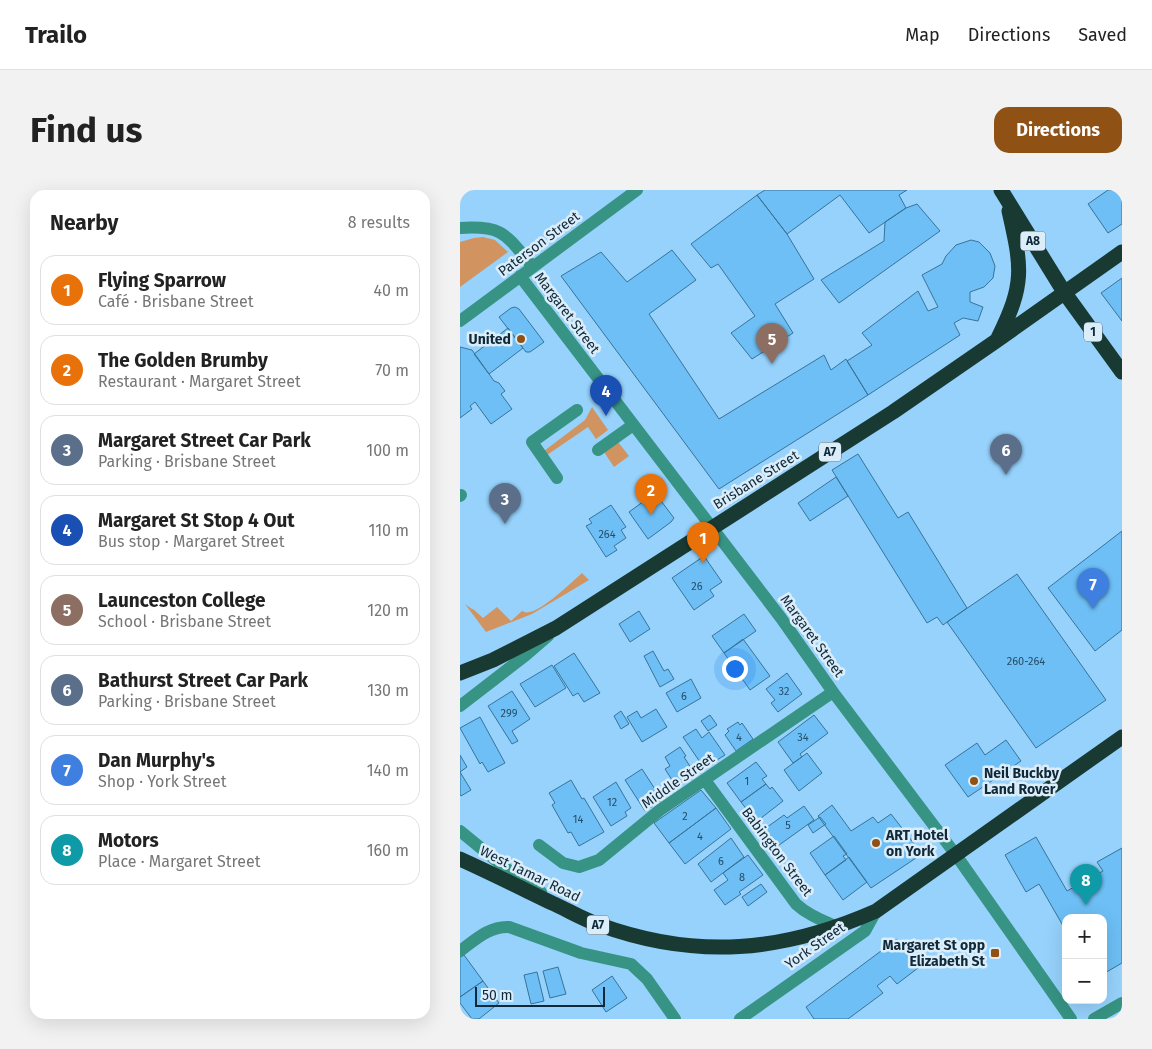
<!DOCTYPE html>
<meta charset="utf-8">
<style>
body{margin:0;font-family:"Fira Sans",sans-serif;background:#f2f2f2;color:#222}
.controls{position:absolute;right:15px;bottom:15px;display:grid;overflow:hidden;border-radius:10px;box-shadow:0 5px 20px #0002}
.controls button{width:45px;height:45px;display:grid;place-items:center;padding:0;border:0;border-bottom:1px solid #e0e0e0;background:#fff;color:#222;font:25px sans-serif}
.scale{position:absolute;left:15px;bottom:12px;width:130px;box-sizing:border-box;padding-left:5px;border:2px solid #102939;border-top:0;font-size:14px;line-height:18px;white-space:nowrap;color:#102939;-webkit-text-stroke:4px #dcedfa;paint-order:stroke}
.you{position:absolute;left:274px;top:478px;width:18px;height:18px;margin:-12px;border:4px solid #fff;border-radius:50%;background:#1a73e8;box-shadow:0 0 0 8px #1a73e833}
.badge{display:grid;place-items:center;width:32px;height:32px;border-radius:50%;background:#8f5214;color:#fff;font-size:16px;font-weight:700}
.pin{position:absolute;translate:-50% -41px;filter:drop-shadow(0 1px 2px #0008)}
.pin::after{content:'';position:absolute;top:26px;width:18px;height:15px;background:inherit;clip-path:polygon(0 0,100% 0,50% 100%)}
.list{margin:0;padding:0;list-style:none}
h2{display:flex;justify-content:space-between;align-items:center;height:65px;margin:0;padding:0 20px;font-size:21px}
h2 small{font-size:16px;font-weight:400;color:#767676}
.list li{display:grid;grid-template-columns:32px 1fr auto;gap:15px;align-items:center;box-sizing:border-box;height:70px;margin:0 10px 10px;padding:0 10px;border:1px solid #e0e0e0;border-radius:15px}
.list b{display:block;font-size:19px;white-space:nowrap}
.list p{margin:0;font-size:16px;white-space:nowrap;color:#767676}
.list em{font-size:16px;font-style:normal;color:#767676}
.map{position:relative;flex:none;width:662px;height:829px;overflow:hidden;border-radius:15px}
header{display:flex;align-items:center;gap:30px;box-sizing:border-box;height:70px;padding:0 25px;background:#fff;border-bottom:1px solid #e0e0e0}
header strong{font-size:24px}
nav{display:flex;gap:28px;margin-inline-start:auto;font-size:18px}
.intro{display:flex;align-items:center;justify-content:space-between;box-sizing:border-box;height:120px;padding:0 30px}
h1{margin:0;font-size:35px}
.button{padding:12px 22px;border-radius:15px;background:#8f5214;color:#fff;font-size:18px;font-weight:700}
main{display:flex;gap:30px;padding:0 30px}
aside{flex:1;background:#fff;border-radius:15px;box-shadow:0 5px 20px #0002}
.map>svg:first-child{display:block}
.green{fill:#d19360}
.building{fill:#6dbff5;stroke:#397399}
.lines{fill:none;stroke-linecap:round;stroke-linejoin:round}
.minor{stroke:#379383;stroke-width:12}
.highway{stroke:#193a33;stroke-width:15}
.poi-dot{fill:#8f5214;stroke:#dcedfa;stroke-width:2}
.labels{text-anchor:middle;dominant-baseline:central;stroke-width:5;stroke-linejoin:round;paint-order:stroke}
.number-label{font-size:11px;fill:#274e68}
.shield{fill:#dcedfa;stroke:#4d6473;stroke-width:1}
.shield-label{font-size:12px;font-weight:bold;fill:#102939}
.street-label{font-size:14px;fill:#102939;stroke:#dcedfa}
.poi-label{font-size:14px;font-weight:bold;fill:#102939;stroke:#dcedfa;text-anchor:end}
</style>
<header>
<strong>Trailo</strong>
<nav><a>Map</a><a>Directions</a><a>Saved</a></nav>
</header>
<div class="intro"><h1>Find us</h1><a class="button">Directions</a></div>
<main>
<aside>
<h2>Nearby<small>8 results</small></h2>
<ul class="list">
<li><span class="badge" style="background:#e8710a">1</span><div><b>Flying Sparrow</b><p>Café · Brisbane Street</p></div><em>40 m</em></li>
<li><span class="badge" style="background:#e8710a">2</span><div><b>The Golden Brumby</b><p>Restaurant · Margaret Street</p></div><em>70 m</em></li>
<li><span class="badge" style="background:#5c6f8a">3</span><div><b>Margaret Street Car Park</b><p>Parking · Brisbane Street</p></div><em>100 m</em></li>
<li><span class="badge" style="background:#1a4fb4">4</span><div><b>Margaret St Stop 4 Out</b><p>Bus stop · Margaret Street</p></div><em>110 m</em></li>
<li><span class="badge" style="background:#8d6e63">5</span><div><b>Launceston College</b><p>School · Brisbane Street</p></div><em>120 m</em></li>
<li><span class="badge" style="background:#5c6f8a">6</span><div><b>Bathurst Street Car Park</b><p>Parking · Brisbane Street</p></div><em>130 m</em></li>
<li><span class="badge" style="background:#3f7fe0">7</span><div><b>Dan Murphy's</b><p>Shop · York Street</p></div><em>140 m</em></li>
<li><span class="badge" style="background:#0f9aa8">8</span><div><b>Motors</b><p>Place · Margaret Street</p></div><em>160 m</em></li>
</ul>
</aside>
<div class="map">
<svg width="662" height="829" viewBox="0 0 662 829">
<rect width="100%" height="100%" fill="#96d2fc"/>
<path class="green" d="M23,47L35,50L48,62L0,97V52L14,48Z
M132,217L148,240L136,249L128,237L87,265L84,261L125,230Z
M158,252L169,266L154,277L144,262Z
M122,383L129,390L72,424L26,442L5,414L12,419H13L23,428L37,417L51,431L62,421C65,422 66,423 69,422C82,421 112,392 122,383Z"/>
<path class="building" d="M305,0H447L439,5L446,18L409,43L380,5L327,44L297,5Z
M648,0H661L662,2V34L648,43L628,14Z
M297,5L327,44L354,89L315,114L333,143L292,169L271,143L295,126L258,74L251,78L231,54Z
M457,14L480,41L379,113L361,90L424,51L425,32L446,18Z
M511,50L519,52L530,63L535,76L533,88L524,97L510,102V112L523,117L518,131L503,128L494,133L500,145L408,205L387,171L412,155L402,143L458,101L468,121L478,117L462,85L482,74L486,66L496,55Z
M212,60L236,90L189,124L259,229L364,165L371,180L386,169L408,205L259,299L101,86L141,62L167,92Z
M662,88V131L641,103Z
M55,117L59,119L84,152L70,162H66L39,127L51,118Z
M48,138L63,158L29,184L14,164Z
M0,157L12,160L34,191L39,193L45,201L41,204L52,219L31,234L15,212L10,216L12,219L0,228Z
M398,264L438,328L448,322L507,418L483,435L477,427L467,433L372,280Z
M376,287L388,306L350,331L338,313Z
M195,303L214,328L211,332L188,349L169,322Z
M151,315L166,337L161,340L166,348L154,356L157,360L146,367L126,336L132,333L129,329Z
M662,341V440L635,461L588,398Z
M244,366L262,392L250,400L254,406L234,420L212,388Z
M557,384L646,510L576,558L487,432Z
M179,421L190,439L170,452L159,434Z
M284,424L296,441L264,463L252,446Z
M283,449L310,486L290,500L264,463Z
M193,461L204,481L208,479L214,489L200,497L184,466Z
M114,463L140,503L124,512L118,503L113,506L94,476Z
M92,475L106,498L75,517L60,494Z
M327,483L342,504L318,522L311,513L315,510L306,499Z
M231,489L241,508L217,522L206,503Z
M52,501L70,529L52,541L58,551L52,554L28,516Z
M196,519L207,537L182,552L167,527L177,521L181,528Z
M161,521L169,534L161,539L154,526Z
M250,525L257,535L248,541L241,531Z
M354,525L368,543L340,564L342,567L333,573L318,552Z
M20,527L45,573L28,582L22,572L20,574L0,538Z
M278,532L280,535L282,533L293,549L276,561L265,545L269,541L267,539Z
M236,539L242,548L249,542L265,565L244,578L223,547Z
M546,550L561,571L508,607L485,575L517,553L525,565Z
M220,557L226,566L224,567L235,584L216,596L205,579L210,576L205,567Z
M347,563L362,583L339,601L324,580Z
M0,565L7,577L0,582L11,600L1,606L0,604Z
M296,572L307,586L302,589L306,594L281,612L267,593Z
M182,579L202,610L185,621L165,590Z
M111,590L122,609L124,608L144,642L119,656L111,642L108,643L92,615L95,613L89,603Z
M156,592L171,618L165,622L167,626L151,636L133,607Z
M306,594L310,599L312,597L323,611L296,632L281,612Z
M241,600L256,618L209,653L194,633Z
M372,615L391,641L413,627L418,633L431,624L459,660V666L411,698L358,626Z
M344,616L354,630L315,658L303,640L324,625L327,628Z
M256,618L271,639L225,674L209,653Z
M360,627L366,634L353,643L348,635Z
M374,646L387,664L383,666L386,670L365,685L350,663Z
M576,647L607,701L643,681L637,672L662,658V773L643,784V728H606V741L579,694L566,702L545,665Z
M271,648L284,667L251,692L238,674Z
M288,665L303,685L279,702L281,704L265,715L254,700L268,690L263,683Z
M389,667L407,692L383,710L365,685Z
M301,694L307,702L288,716L282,707Z
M437,749L458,778L437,794L430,786L417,796L423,803L388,829H354L346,817Z
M4,765L23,791L0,807V767Z
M98,777L106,804L90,808L83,781Z
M77,782L84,811L71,814L64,785Z
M152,786L167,808L146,822L132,800Z
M23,791L39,813L19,829H12L0,813V807Z"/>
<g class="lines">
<path class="minor" d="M0,38C44,35 46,45 73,77
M60,86L321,428L373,502L496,665L611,829
M0,131L177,0
M138,260L173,235
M97,288L72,252L117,220
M0,306L1,305
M0,516L66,465L88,446
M245,590L336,714C348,725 362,730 377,737
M0,641L44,677L81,702
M79,655L103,673L119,677L139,670L200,620L373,502
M0,761C15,750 29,736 49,737L121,763L171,774L187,789L215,829
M280,829L405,741L416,721
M634,829L662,813"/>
<path class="highway" d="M541,0L604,102L662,182
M538,148C565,94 562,78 549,21
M0,483L33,470L96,438L433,222L536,151L662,62
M0,669C31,683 61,698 92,713C108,720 124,730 140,735C237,770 323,762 416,721L662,547"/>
</g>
<g class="poi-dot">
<circle cx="61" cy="149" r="5"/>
<circle cx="514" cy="591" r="5"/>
<circle cx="416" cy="653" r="5"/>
<rect x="530" y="758" width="10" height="10" rx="2.5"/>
</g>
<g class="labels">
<g class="number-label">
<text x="147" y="344">264</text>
<text x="237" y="396">26</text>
<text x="566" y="471">260-264</text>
<text x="324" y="501">32</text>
<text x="224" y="506">6</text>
<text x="49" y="523">299</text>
<text x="279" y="547">4</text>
<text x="343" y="547">34</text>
<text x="287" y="591">1</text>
<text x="152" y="612">12</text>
<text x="225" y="626">2</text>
<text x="118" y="629">14</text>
<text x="328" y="635">5</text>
<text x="240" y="646">4</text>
<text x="261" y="671">6</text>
<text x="282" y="687">8</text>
</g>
<g class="shield">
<rect x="560.5" y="41.5" width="25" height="19" rx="4"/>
<rect x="624" y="132.5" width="18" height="19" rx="4"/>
<rect x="359" y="252.5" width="22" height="19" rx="4"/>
<rect x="127" y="725.5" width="22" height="19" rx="4"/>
</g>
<g class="shield-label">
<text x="573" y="51">A8</text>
<text x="633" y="142">1</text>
<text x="370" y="262">A7</text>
<text x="138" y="735">A7</text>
</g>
<g class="street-label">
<text transform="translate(79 54) rotate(-37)">Paterson Street</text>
<text transform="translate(107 123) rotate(53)">Margaret Street</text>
<text transform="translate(296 290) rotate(-32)">Brisbane Street</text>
<text transform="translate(352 446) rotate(54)">Margaret Street</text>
<text transform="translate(218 591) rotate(-35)">Middle Street</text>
<text transform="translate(317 662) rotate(53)">Babington Street</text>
<text transform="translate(70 684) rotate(26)">West Tamar Road</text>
<text transform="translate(355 756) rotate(-35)">York Street</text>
</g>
<g class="poi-label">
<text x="51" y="149">United</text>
<text x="524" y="583" text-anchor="start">Neil Buckby<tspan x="524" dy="16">Land Rover</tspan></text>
<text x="426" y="645" text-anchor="start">ART Hotel<tspan x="426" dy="16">on York</tspan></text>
<text x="525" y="755">Margaret St opp<tspan x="525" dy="16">Elizabeth St</tspan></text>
</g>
</g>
</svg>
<div class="controls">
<button>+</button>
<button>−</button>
</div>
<div class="scale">50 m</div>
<div class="you"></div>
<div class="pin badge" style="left:243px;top:373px;background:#e8710a">1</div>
<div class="pin badge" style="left:191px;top:325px;background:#e8710a">2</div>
<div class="pin badge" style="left:45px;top:334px;background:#5c6f8a">3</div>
<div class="pin badge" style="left:146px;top:226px;background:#1a4fb4">4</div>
<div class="pin badge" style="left:312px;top:174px;background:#8d6e63">5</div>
<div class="pin badge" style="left:546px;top:285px;background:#5c6f8a">6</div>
<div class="pin badge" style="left:633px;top:419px;background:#3f7fe0">7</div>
<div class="pin badge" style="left:626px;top:715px;background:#0f9aa8">8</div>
</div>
</main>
